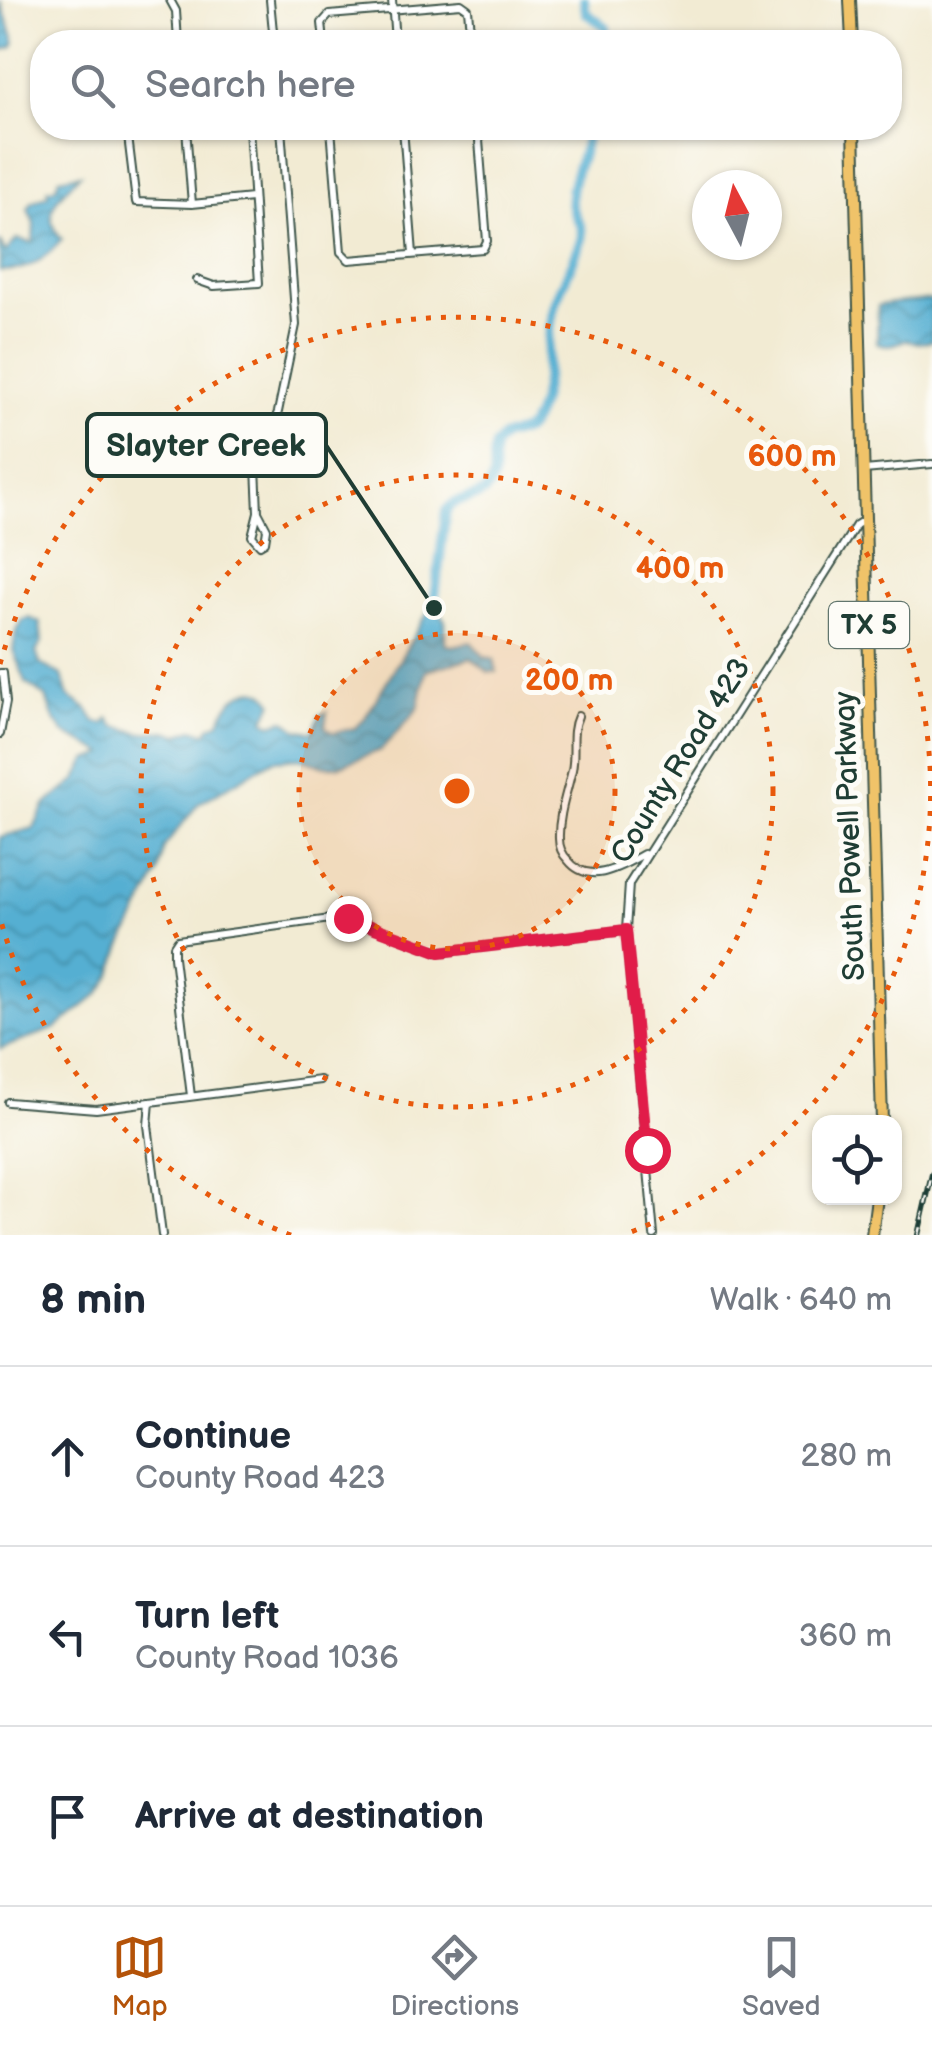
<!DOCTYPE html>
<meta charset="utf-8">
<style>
body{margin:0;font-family:"Balsamiq Sans",sans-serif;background:#f2f2f3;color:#1f2937}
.controls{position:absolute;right:30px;bottom:30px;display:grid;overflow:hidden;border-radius:20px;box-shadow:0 2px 8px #0004}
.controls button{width:90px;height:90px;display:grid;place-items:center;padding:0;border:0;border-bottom:2px solid #e0e1e3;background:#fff;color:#1f2937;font:50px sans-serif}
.compass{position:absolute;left:692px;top:170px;width:90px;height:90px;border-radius:50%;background:#fff;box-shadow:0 2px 8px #0004;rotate:353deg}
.stop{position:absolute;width:30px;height:30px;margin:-22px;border:8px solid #e11d48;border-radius:50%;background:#fff}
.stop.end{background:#e11d48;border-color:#fff;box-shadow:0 2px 10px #0008}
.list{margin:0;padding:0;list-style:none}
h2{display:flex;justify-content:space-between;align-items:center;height:130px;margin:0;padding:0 40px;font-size:42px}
h2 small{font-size:32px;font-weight:400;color:#747a83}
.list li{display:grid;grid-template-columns:65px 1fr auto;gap:30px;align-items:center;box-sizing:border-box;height:180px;padding:0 40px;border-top:2px solid #e0e1e3}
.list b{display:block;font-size:38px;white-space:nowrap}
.list p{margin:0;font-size:32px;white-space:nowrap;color:#747a83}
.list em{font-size:32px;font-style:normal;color:#747a83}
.icon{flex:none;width:55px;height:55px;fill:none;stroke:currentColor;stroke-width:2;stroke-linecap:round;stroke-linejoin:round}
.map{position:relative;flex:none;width:932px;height:1235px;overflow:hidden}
.search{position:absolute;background:#fff;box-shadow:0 2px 8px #0004;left:30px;right:30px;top:30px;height:110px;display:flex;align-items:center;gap:25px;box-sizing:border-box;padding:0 35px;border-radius:40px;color:#747a83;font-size:38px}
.sheet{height:670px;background:#fff}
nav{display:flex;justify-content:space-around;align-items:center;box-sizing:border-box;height:140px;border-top:2px solid #e0e1e3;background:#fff;font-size:28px;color:#747a83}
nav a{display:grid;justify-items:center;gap:5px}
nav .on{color:#b45309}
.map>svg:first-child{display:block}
.water{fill:url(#water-waves);stroke:#3a7683;stroke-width:2.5}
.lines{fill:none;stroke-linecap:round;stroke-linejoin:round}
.river{stroke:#54afd2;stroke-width:10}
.street-casing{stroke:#3f574c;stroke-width:10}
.primary-casing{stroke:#3f574c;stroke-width:14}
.street{stroke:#fff;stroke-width:6}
.primary{stroke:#f0c369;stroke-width:10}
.rail-casing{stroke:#1f3d34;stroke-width:6}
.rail{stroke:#fdfcf7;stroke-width:2.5;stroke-dasharray:8;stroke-linecap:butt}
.route{stroke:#e11d48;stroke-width:12}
.ring{fill:none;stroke:#e8590c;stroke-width:5;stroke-dasharray:5 10}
.labels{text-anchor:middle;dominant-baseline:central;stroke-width:10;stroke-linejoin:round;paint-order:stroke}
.shield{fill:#fdfcf7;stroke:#62766e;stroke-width:2.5}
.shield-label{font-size:28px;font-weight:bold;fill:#1f3d34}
.street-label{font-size:30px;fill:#1f3d34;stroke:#fdfcf7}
.centre{fill:#e8590c;stroke:#fdfcf7;stroke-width:5}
.ring-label{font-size:30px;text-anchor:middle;font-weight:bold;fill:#e8590c;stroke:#fdfcf7;stroke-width:10;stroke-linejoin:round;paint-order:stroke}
.leader{fill:none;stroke:#1f3d34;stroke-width:4}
.callout-dot{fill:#1f3d34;stroke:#fdfcf7;stroke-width:4}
.callout{fill:#fdfcf7;stroke:#1f3d34;stroke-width:4}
.callout-label{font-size:32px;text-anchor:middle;font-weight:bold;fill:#1f3d34}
</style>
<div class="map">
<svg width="932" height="1235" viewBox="0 0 932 1235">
<defs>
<pattern id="water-waves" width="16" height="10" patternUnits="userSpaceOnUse" patternTransform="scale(2.5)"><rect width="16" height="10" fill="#54afd2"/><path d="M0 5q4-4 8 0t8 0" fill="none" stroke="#4590ab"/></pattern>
</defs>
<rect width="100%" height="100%" fill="#fdfcf7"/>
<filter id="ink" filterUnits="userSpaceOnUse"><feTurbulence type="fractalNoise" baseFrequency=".01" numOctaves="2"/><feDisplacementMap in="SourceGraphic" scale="20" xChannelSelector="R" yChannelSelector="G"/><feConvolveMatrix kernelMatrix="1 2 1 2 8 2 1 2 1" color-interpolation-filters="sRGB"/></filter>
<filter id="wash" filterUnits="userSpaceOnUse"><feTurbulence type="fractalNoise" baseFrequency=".0048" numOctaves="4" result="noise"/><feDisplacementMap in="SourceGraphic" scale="40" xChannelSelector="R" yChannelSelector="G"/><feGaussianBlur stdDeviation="2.25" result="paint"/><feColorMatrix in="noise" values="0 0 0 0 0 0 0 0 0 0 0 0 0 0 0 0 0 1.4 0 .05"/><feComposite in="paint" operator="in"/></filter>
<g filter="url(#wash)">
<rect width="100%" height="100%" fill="#f2ebd3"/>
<path class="water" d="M0,0L15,42L12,47L2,50Z
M80,174C61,196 37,210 62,239C44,261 28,271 0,271V241L5,253L17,239L33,243L34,223L28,209L32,202L48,195V189L55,188L59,178Z
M925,300H932V341L919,343L906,340C894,344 890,347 877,343L878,306C892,301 909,303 925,300Z
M430,609H438L445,621V644L452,646L471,642L484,656L494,659L497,672H488L471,658L426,671L418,709L381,750L339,766H325L300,758L273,760L198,804L164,847L158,874L121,948L112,974L99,994L56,1028L0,1049V837L34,828L46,804L76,781L87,760L105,754L64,733L53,717L46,697L26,683L13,650L16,633L23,620L30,618L40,623L42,642L36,652L40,664L62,675L68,696L87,709L95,722L105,724L109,718L114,726L142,733L166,731L178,735L193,729L206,733L210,727L220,722C225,700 256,675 273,702L265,720L271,724L285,720L298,730L313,732L320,715L327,712L325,727L333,733L355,728L365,718Z"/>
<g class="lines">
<path class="river" d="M584,0L586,13L606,27L609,42
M432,619L446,511C457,494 478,503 489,487C498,475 490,459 495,446L503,437L525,431C553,404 543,341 555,304C562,282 575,262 581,239C585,224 572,217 571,203C568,179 587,153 587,128"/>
</g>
</g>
<g filter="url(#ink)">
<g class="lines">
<g class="street-casing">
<path id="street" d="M170,0L176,11L178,42
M270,0L274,42
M392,0L395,42
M201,42L274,36
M324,42L322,23L329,15L461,4L468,9L471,42
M127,128L136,202L192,204L252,198
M186,128L192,204
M331,128L341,252L349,260L483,249L487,241L478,128
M403,128L413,254
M197,280L214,286L259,283L249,128
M864,470L932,464
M258,512L252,536L260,545L265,542L267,529L258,512L256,467L278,412L296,325L281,128
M0,673H3L6,702L0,734
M578,716C570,733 576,751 572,770C567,792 558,816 559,839C559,848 562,854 568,860C589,887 622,866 644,854
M191,1096L174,957V946L178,940L345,917L440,952L626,930
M8,1102L96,1109L320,1080
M150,1102L148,1125L162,1235
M654,1235L626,930L629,884L856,525L864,520"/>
</g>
<g class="primary-casing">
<path id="primary" d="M850,0L852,42
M854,128L882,1122
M872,1235L877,1198"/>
</g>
<use href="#street" class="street"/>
<use href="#primary" class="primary"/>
<g class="rail-casing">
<path id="rail" d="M918,1235L932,1174"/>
</g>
<use href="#rail" class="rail"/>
</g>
</g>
<g class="lines" filter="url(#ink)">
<path class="route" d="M348,918L440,952L626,930L647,1150"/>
</g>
<circle cx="457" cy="791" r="158" fill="#e8590c" fill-opacity=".12"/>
<g class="ring">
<circle cx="457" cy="791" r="158"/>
<circle cx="457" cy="791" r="316"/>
<path d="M291 1235A474 474 0 0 1 0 918M0 664A474 474 0 1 1 623 1235"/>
</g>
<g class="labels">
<rect class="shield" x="829" y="602" width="80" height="46" rx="8"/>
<g class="shield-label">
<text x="869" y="625">TX 5</text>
</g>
<g class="street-label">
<text transform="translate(681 761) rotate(-58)">County Road 423</text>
<text transform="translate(850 836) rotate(-92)">South Powell Parkway</text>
</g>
</g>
<circle cx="457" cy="791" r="15" class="centre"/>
<g class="ring-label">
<text x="792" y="466">600 m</text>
<text x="680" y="578">400 m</text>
<text x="569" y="690">200 m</text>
</g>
<path class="leader" d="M434 608L326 445"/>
<circle class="callout-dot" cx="434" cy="608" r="10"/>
<rect class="callout" x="87" y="414" width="239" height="62" rx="10"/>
<g class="callout-label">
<text x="206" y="456">Slayter Creek</text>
</g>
</svg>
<div class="controls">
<button><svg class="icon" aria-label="locate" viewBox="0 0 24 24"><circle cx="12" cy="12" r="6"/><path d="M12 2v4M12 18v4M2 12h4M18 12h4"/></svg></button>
</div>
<svg class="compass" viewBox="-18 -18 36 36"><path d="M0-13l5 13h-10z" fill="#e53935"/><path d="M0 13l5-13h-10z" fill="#747a83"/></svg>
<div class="stop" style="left:647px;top:1150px"></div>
<div class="stop end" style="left:348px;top:918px"></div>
<div class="search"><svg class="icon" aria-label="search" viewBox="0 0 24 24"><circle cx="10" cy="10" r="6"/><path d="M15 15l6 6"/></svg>Search here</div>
</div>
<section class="sheet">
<h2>8 min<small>Walk · 640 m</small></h2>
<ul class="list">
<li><svg class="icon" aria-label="ahead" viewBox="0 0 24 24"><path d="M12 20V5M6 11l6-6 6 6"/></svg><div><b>Continue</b><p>County Road 423</p></div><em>280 m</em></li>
<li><svg class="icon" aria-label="left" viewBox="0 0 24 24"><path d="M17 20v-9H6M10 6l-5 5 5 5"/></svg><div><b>Turn left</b><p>County Road 1036</p></div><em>360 m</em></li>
<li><svg class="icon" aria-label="arrive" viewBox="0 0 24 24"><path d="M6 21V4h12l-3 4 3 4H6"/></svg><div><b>Arrive at destination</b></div></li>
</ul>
</section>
<nav>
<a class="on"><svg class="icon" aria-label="map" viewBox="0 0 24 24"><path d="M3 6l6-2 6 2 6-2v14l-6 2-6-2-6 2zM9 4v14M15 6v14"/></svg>Map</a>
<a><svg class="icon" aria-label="directions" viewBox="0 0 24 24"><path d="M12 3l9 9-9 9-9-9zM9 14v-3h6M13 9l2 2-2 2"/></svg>Directions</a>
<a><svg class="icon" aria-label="saved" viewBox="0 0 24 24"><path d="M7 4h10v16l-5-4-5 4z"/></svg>Saved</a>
</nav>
